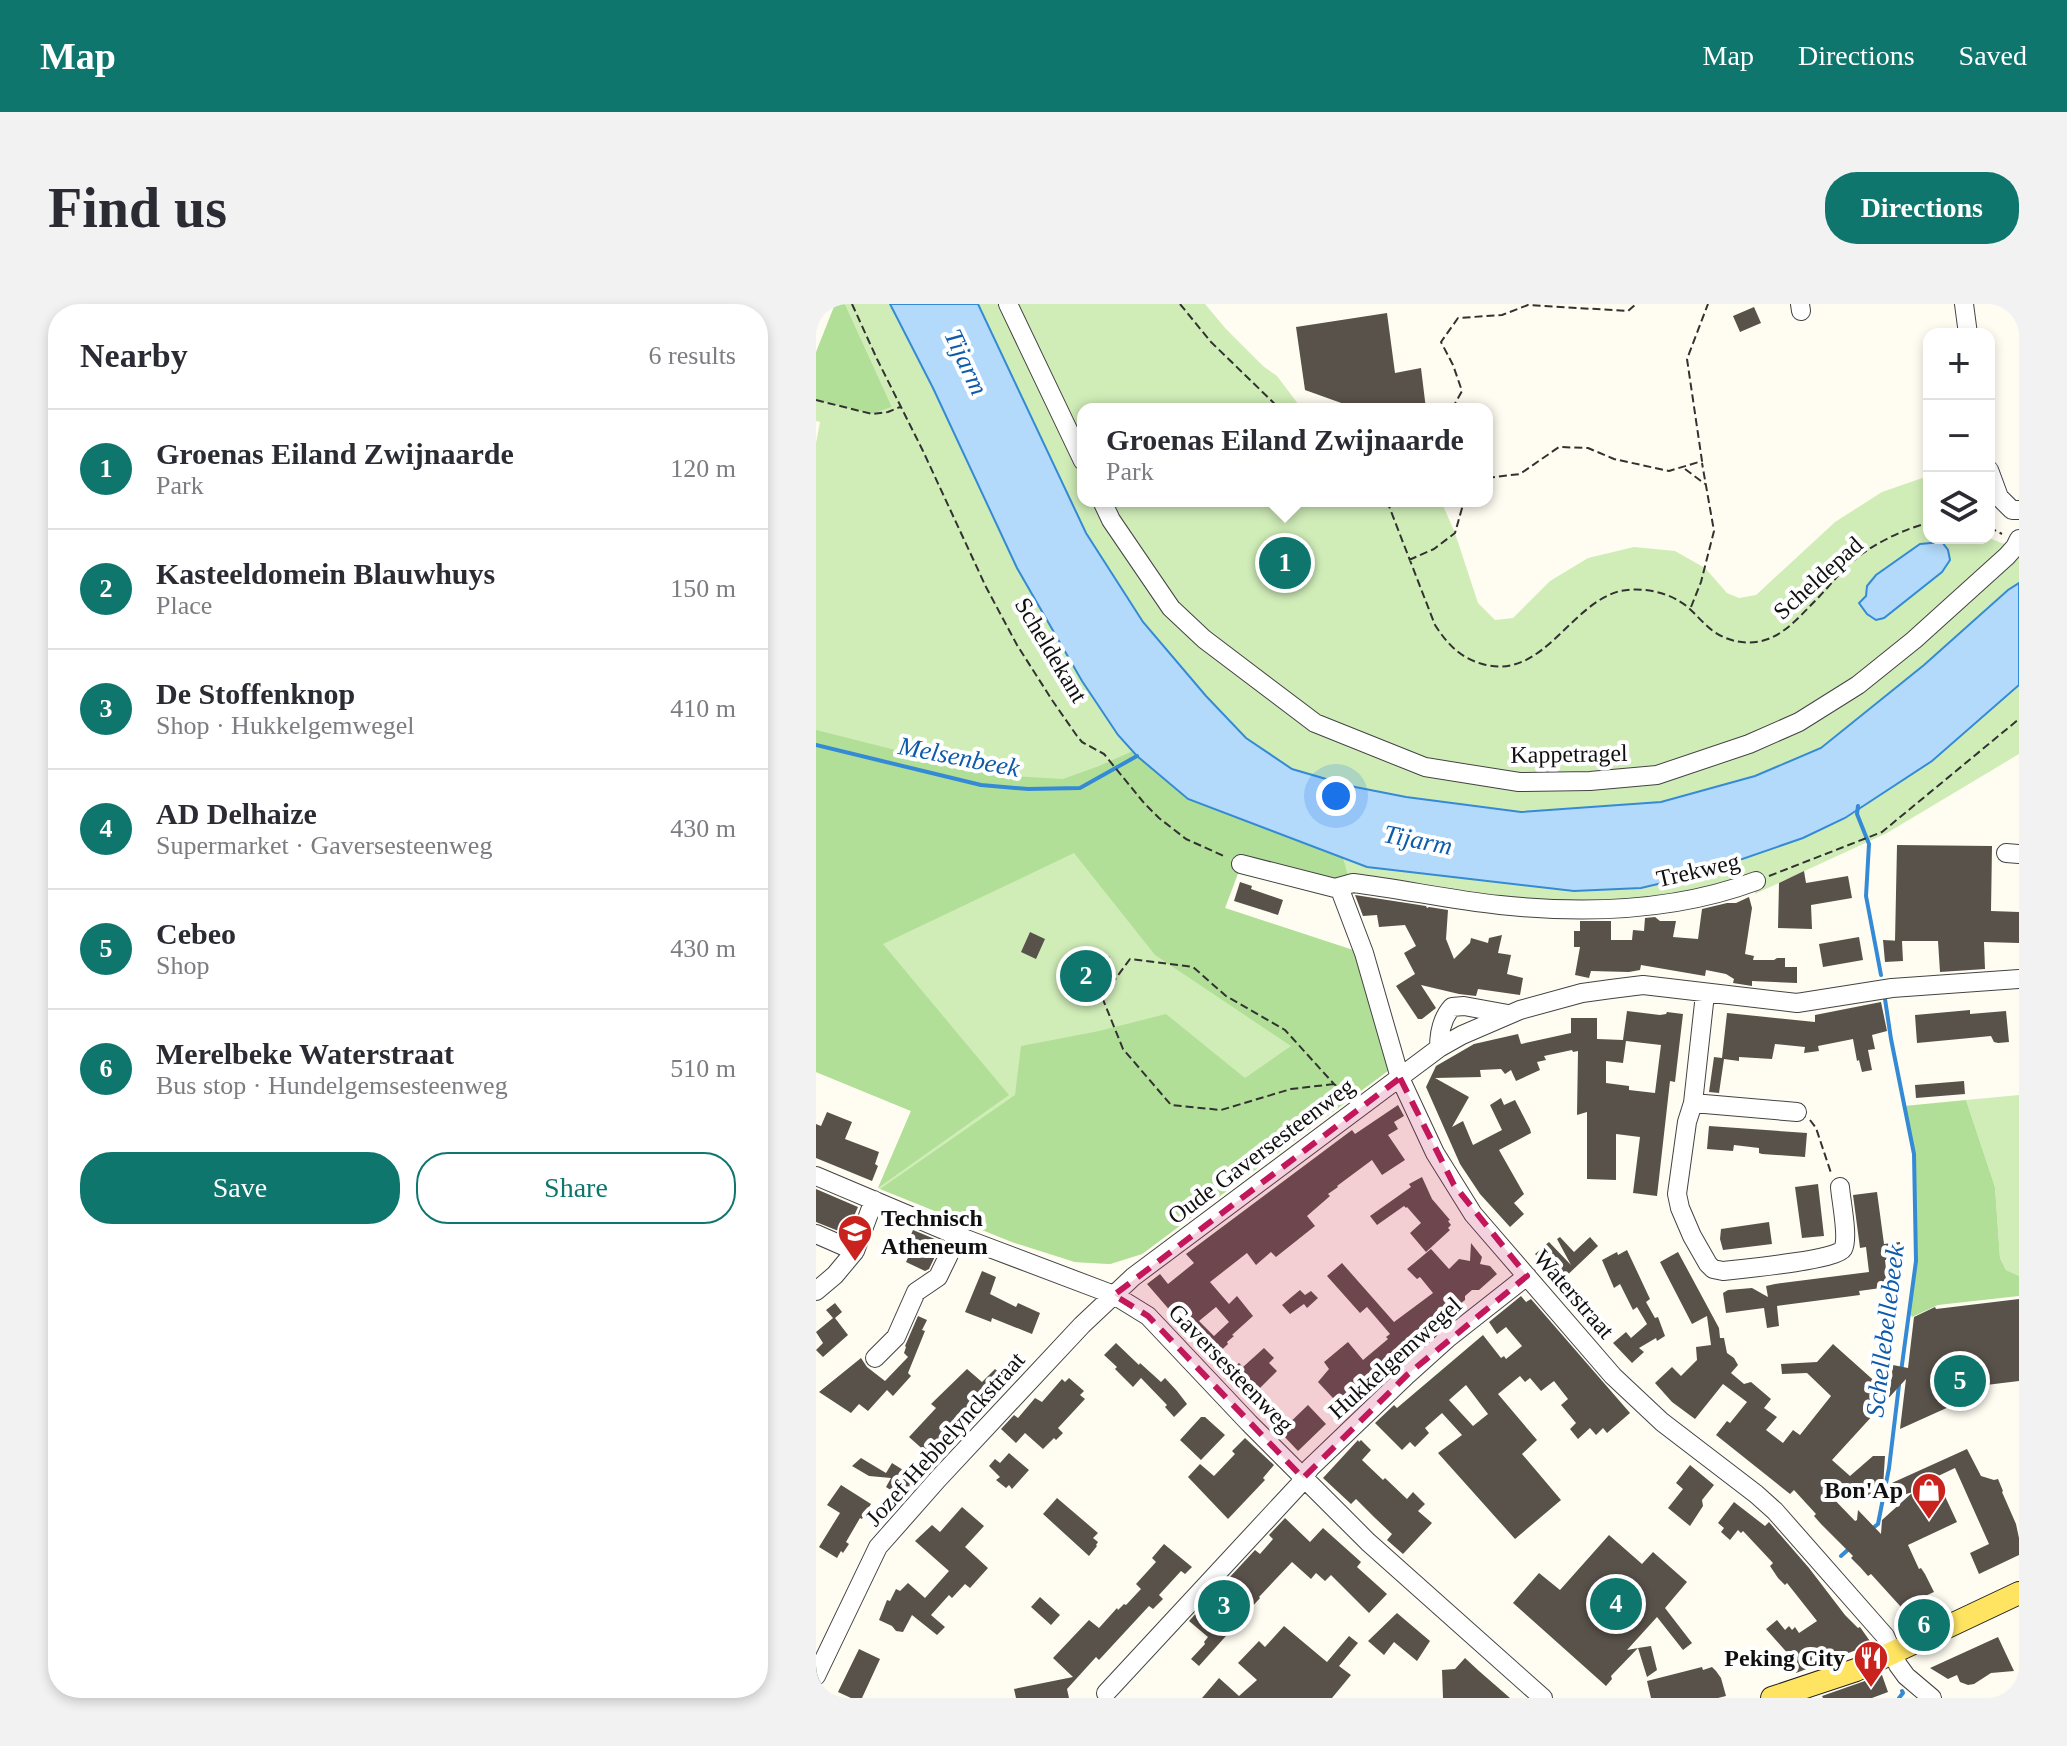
<!DOCTYPE html>
<meta charset="utf-8">
<style>
body{margin:0;font-family:"Times New Roman",serif;background:#f2f2f3;color:#2b2b33}
.controls{position:absolute;right:24px;top:24px;display:grid;overflow:hidden;border-radius:16px;box-shadow:0 4px 12px #0003}
.controls button{width:72px;height:72px;display:grid;place-items:center;padding:0;border:0;border-bottom:2px solid #e1e1e2;background:#fff;color:#2b2b33;font:40px sans-serif}
.you{position:absolute;left:520px;top:492px;width:28px;height:28px;margin:-20px;border:6px solid #fff;border-radius:50%;background:#1a73e8;box-shadow:0 0 0 12px #1a73e833}
.badge{display:grid;place-items:center;width:52px;height:52px;border-radius:50%;background:#0f766e;color:#fff;font-size:26px;font-weight:700}
.pin{position:absolute;translate:-50% -50%;border:4px solid #fff;box-shadow:0 2px 8px #0006}
.popup{position:absolute;left:261px;top:99px;width:416px;height:104px;box-sizing:border-box;display:grid;place-content:center;border-radius:16px;background:#fff;filter:drop-shadow(0 2px 6px #0005);font-size:26px;white-space:nowrap;color:#7c7c81}
.popup b{font-size:30px;color:#2b2b33}
.popup::after{content:'';position:absolute;left:50%;top:100%;margin-left:-16px;border:16px solid transparent;border-top-color:#fff}
.list{margin:0;padding:0;list-style:none}
h2{display:flex;justify-content:space-between;align-items:center;height:104px;margin:0;padding:0 32px;font-size:34px}
h2 small{font-size:26px;font-weight:400;color:#7c7c81}
.list li{display:grid;grid-template-columns:52px 1fr auto;gap:24px;align-items:center;box-sizing:border-box;height:120px;padding:0 32px;border-top:2px solid #e1e1e2}
.list b{display:block;font-size:30px;white-space:nowrap}
.list p{margin:0;font-size:26px;white-space:nowrap;color:#7c7c81}
.list em{font-size:26px;font-style:normal;color:#7c7c81}
.actions{display:flex;gap:16px;padding:24px 32px}
.actions a{flex:1;padding:18px 0;border:2px solid #0f766e;border-radius:32px;text-align:center;font-size:28px;color:#0f766e}
.actions .main{background:#0f766e;color:#fff}
.icon{flex:none;width:44px;height:44px;fill:none;stroke:currentColor;stroke-width:2;stroke-linecap:round;stroke-linejoin:round}
.map{position:relative;flex:none;width:1203px;height:1394px;overflow:hidden;border-radius:32px}
header{display:flex;align-items:center;gap:48px;box-sizing:border-box;height:112px;padding:0 40px;background:#0f766e;color:#fff}
header strong{font-size:38px}
nav{display:flex;gap:44px;margin-inline-start:auto;font-size:28px}
.intro{display:flex;align-items:center;justify-content:space-between;box-sizing:border-box;height:192px;padding:0 48px}
h1{margin:0;font-size:56px}
.button{padding:20px 36px;border-radius:32px;background:#0f766e;color:#fff;font-size:28px;font-weight:700}
main{display:flex;gap:48px;padding:0 48px}
aside{flex:1;background:#fff;border-radius:32px;box-shadow:0 4px 12px #0003}
.map>svg:first-child{display:block}
.green{fill:#d0edb8}
.forest{fill:#b2df97}
.water{fill:#b3dafa;stroke:#358ad6;stroke-width:2}
.lines{fill:none;stroke-linecap:round;stroke-linejoin:round}
.stream{stroke:#358ad6;stroke-width:4}
.building{fill:#59524b;fill-rule:evenodd}
.minor-casing{stroke:#434343;stroke-width:20}
.major-casing{stroke:#212121;stroke-width:24}
.path{stroke:#323232;stroke-width:2;stroke-dasharray:8 4;stroke-linecap:butt}
.minor{stroke:#fff;stroke-width:18}
.major{stroke:#ffe462;stroke-width:22}
.marked{fill:#c2185b;fill-opacity:0.2;stroke:#c2185b;stroke-width:6;stroke-dasharray:16 10;stroke-linejoin:round}
.labels{text-anchor:middle;dominant-baseline:central;stroke-width:8;stroke-linejoin:round;paint-order:stroke}
.street-label{font-size:24px;fill:#101010;stroke:#fff}
.poi-label{font-size:24px;font-weight:bold;fill:#101010;stroke:#fff;text-anchor:end}
.water-label{font-size:26px;font-style:italic;fill:#0f5bab;stroke:#fff}
</style>
<header>
<strong>Map</strong>
<nav><a>Map</a><a>Directions</a><a>Saved</a></nav>
</header>
<div class="intro"><h1>Find us</h1><a class="button">Directions</a></div>
<main>
<aside>
<h2>Nearby<small>6 results</small></h2>
<ul class="list">
<li><span class="badge">1</span><div><b>Groenas Eiland Zwijnaarde</b><p>Park</p></div><em>120 m</em></li>
<li><span class="badge">2</span><div><b>Kasteeldomein Blauwhuys</b><p>Place</p></div><em>150 m</em></li>
<li><span class="badge">3</span><div><b>De Stoffenknop</b><p>Shop · Hukkelgemwegel</p></div><em>410 m</em></li>
<li><span class="badge">4</span><div><b>AD Delhaize</b><p>Supermarket · Gaversesteenweg</p></div><em>430 m</em></li>
<li><span class="badge">5</span><div><b>Cebeo</b><p>Shop</p></div><em>430 m</em></li>
<li><span class="badge">6</span><div><b>Merelbeke Waterstraat</b><p>Bus stop · Hundelgemsesteenweg</p></div><em>510 m</em></li>
</ul>
<div class="actions"><a class="main">Save</a><a>Share</a></div>
</aside>
<div class="map">
<svg width="1203" height="1394" viewBox="0 0 1203 1394">
<rect width="100%" height="100%" fill="#fffdf2"/>
<path class="green" d="M29,0H74L117,84L302,431L321,452L758,587L825,584L880,571L987,534L1029,514L1116,457L1203,381V450L1071,529L939,590V574L905,585L776,599L649,592L424,564L409,604L540,647L573,766L326,950L294,960L259,958L196,938L62,884L95,807L0,768V139L4,118L0,117V96L56,110L76,103Z
M162,0H389L410,25L447,62L461,72L486,105H267V197H625L639,229L662,299L679,316L697,314L734,277L772,254L818,243L859,247L889,264L911,289L923,294L940,291L1019,218L1066,188L1112,172L1113,234C1128,234 1159,231 1172,234C1183,237 1191,243 1203,241V279L1192,286L1108,361L1005,444L939,472L845,498L705,508L590,493L534,482L476,465L430,434L390,392L327,318L270,229Z
M1203,791V972L1190,966L1184,954L1179,883L1150,796Z"/>
<path class="forest" d="M19,0H29L76,103L56,110L0,96V48Z
M0,426L179,471L247,475L283,462L317,447L372,495L527,554L532,572L526,576L424,564L409,604L540,647L573,766L326,950L294,960L259,958L196,938L64,885L199,791L205,742L283,727L350,710L429,774L475,742L339,651L258,549L67,640L193,791L62,884L95,807L0,768Z
M1150,796L1179,883L1184,954L1190,966L1203,972V992L1122,1001L1096,1013L1094,1010L1100,957L1098,850L1088,802Z"/>
<path class="water" d="M74,0H162L270,229L327,318L390,392L430,434L476,465L534,482L590,493L705,508L845,498L939,472L1005,444L1108,361L1192,286L1203,279V381L1116,457L1029,514L987,534L880,571L825,584L758,587L551,563L372,495L321,452L302,431L266,377L201,264L117,84Z
M1126,238L1132,246L1134,256L1126,268L1068,314L1060,316L1051,310L1043,299L1050,292L1051,282L1060,271L1104,240Z"/>
<g class="lines">
<path class="stream" d="M0,441L165,481L212,485L264,484L321,452
M1042,502L1041,510L1053,540L1050,592L1065,671
M1069,695L1075,735L1098,850L1100,957L1085,1068
M1057,1224L1062,1220L1073,1164L1083,1081
M1025,1252L1035,1243
M1083,1394L1087,1389L1086,1387"/>
</g>
<path class="building" d="M938,3L945,19L924,28L917,12Z
M571,9L579,69L605,64L610,105H542L489,86L480,23Z
M1081,541L1176,542L1175,607L1203,608V639L1168,638L1169,665L1124,668L1122,637H1079Z
M988,567L990,579L1032,572L1036,594L995,601L996,625L962,624L963,579Z
M424,578L436,582L435,585L467,596L462,611L418,597Z
M539,591L610,602L611,604L613,603L632,606L630,635L638,655L654,639L655,634L672,639L673,634L686,631L682,649L695,651L691,670L707,674L704,691L662,685L660,692L643,690L605,681L620,704L606,715H602L580,682L599,670L588,649L600,642L589,621L563,623L561,611L547,612Z
M933,593L936,604L929,650L938,652L937,656H958L961,654H969V663H981V679L936,677V682L917,679L918,675L910,670L890,666L889,672L825,661L824,666L813,668L775,667L773,674L759,671L764,643H758V627H764V617H795V636H816L817,626L828,627L829,614L839,613L844,617H860L857,633L882,635L886,605L911,599H920Z
M214,628L229,635L220,655L205,648Z
M1043,633L1047,656L1007,663L1003,640Z
M1067,636L1086,637L1087,657L1069,658Z
M268,643L294,653L282,682L286,684L281,698L253,688L259,674L247,669L256,651L264,652Z
M1065,698L1071,727L1056,731L1059,745L1052,746L1056,766L1046,768L1043,756L1041,757L1037,735L1002,742L1003,747L988,749L989,743L959,740L956,755L923,753V757L908,755L903,789L893,788L898,753L906,754L911,709L999,718V711Z
M1154,706V710L1190,707L1193,738L1182,739L1178,738L1175,732L1101,739L1099,711Z
M811,707L844,711L850,710L851,708L867,710L859,778L854,777L841,892L817,889L824,833L800,830V876L771,875V808L761,811L762,747L757,748L756,746L728,752L730,756L721,758L724,766L700,777L695,766L689,770L685,765L664,766L665,773L619,774L653,793L636,823L647,817L657,841L686,826L674,801L685,794L688,801L699,796L714,825L715,829L683,846L708,890L698,899L708,910L694,923L664,890L644,860L610,783L620,762L658,740L702,730L705,740L755,729V714H781V735L807,736ZM810,737L845,741L839,789L813,786V782L790,779V757L807,759Z
M1148,777L1149,790L1100,794L1099,781Z
M582,801L588,812L578,818L582,825L572,831L589,856L566,871L556,856L521,882L522,883L512,890L514,892L491,912L499,922L460,953L455,948L440,961L431,949L394,978L413,1000L421,992L437,1012L416,1031L418,1032L411,1038L412,1040L396,1055L331,980L344,970L352,980L378,959L370,950L536,826L539,830ZM400,1003L413,1018L398,1032L383,1017Z
M11,808L36,818L29,835L63,848L59,860L62,862L56,877L0,854V820L5,822Z
M893,822L991,829L989,853L946,850L943,849V844L918,841L917,847L891,845Z
M606,873L616,895L634,916L632,917L635,921L632,924L634,926L610,948L594,929L605,919L591,903L590,904L588,902L561,921L554,912L595,883L593,880Z
M1002,880L1008,932L986,934L979,883Z
M0,885L42,903L30,930L0,918Z
M1061,888L1068,940L1084,938L1086,954L1069,956L1072,983L1043,987L1044,991L961,1002L963,1022L951,1024L948,1004L910,1009L907,989L912,986L936,984L952,993L950,982L959,980L1053,968L1050,943L1044,944L1037,891Z
M953,918L956,940L907,946L904,935L905,925Z
M97,926L126,938L113,965L109,967L90,958L97,943L91,940Z
M744,933L758,948L774,933L782,942L744,978L719,950L733,938L755,961L741,935Z
M655,939L666,953L664,960L674,962L681,970L663,986H656L649,992V996L614,1023L617,1026L573,1063L529,1107L502,1078L513,1065L508,1058L532,1038L547,1056L572,1035L570,1033L574,1030L551,1003L544,1009L511,972L526,959L578,1018L617,989L604,973L601,975L591,965L615,945L633,965L643,955L654,957Z
M811,946L834,995L830,998L839,1014L842,1013L849,1032L841,1037L840,1034L823,1044L828,1048L816,1059L797,1039L810,1028L815,1034L831,1020L821,1003L817,1006L804,980L798,984L786,956L801,948L802,951Z
M862,948L903,1024L904,1034H908L911,1049L918,1054L922,1061L915,1069L928,1080L935,1078L955,1095L948,1104L961,1113L950,1126L967,1139L977,1126L984,1131L1015,1092L991,1069L966,1070L965,1060L1001,1058L1017,1040L1073,1090L1077,1061L1092,1064L1098,1013L1119,1003L1120,1005L1203,995V1077L1162,1082L1166,1088L1084,1125L1090,1075L1016,1156L1034,1172L1057,1152H1069L1067,1183L1151,1145L1165,1172L1178,1176L1182,1175L1187,1187L1186,1188L1200,1220L1203,1234V1251L1163,1270L1154,1249L1173,1240L1139,1164L1120,1173L1141,1218L1092,1241L1103,1265L1105,1264L1109,1270L1118,1288L1085,1303L1055,1270L1052,1272L1044,1263L1035,1254L1037,1252L1005,1220L998,1212L1000,1210L978,1186L974,1190L900,1131L911,1117L914,1119L931,1098L907,1080L879,1115L856,1098L839,1079L856,1063L865,1072L881,1056L880,1043L895,1041L891,1012L876,1020L844,958ZM1006,1177L1043,1181V1192L1073,1195L1097,1188L1066,1216L1065,1230L1042,1206L1041,1216L1039,1217L1012,1189L1017,1190Z
M166,967L180,973L174,990L200,1003L202,999L224,1009L216,1030L176,1014L175,1018L149,1008Z
M484,986L489,991L495,987L502,994L491,1004L488,1000L474,1010L466,1001Z
M705,992L710,998L715,995L814,1109L791,1129L787,1124L780,1131L774,1124L762,1135L754,1125L760,1119L745,1101L752,1095L738,1077L725,1087L714,1074L709,1078L704,1072L682,1090L721,1136L706,1150L745,1196L699,1235L622,1149L646,1131L626,1109L609,1124L613,1129L599,1143L594,1138L586,1146L559,1119L578,1101L581,1104L667,1031L685,1054L688,1052L690,1055L706,1042L690,1023L681,1030L673,1018ZM650,1081L672,1110L657,1122L633,1096Z
M19,999L26,1008L19,1014L32,1031L7,1053L0,1046L7,1039L0,1028L17,1014L10,1006Z
M102,1012L111,1016L106,1026L109,1027L92,1069L95,1072L77,1092L71,1086L52,1107L43,1100L35,1109L3,1088L45,1054L51,1063L69,1077L92,1053L88,1049L90,1043L89,1042Z
M300,1039L323,1061L324,1059L345,1078L349,1074L361,1087L371,1100L358,1113L349,1103L351,1101L325,1074L317,1083L299,1065L301,1063L288,1051Z
M448,1044L458,1054L453,1059L461,1067L433,1095L410,1070L423,1059L427,1063Z
M151,1065L166,1078L179,1065L188,1073L175,1087L180,1091L120,1157L93,1133L120,1104L115,1100Z
M253,1074L268,1087L264,1091L269,1095L242,1124L247,1129L240,1136L238,1134L227,1145L209,1129L200,1139L185,1125L198,1111L202,1114L219,1094L226,1098L246,1075L249,1078Z
M492,1101L510,1120L482,1147L464,1128Z
M385,1113H389L409,1131L385,1156L364,1136Z
M429,1134L458,1161L447,1174L449,1176L412,1215L372,1173L384,1160L398,1172L419,1150L416,1147Z
M542,1136L543,1138L545,1136L555,1146L546,1156L567,1176L569,1174L591,1195L597,1188L609,1200L602,1207L616,1219L587,1250L571,1236L576,1230L558,1213L540,1195L535,1200L507,1174Z
M193,1149L213,1166L196,1185L193,1181L190,1184L180,1176L184,1173L173,1162L179,1155L184,1159Z
M45,1154L70,1169L76,1159L103,1176L87,1194L70,1183L75,1174L53,1172L36,1162Z
M874,1161L898,1181L886,1196L887,1202L874,1222L852,1204L867,1185L860,1179Z
M25,1181L55,1200L46,1215L44,1214L30,1238L33,1240L27,1249L25,1247L21,1254L3,1243L24,1209L11,1201Z
M241,1194L282,1229L277,1234L282,1238L280,1241L281,1242L273,1252L227,1210Z
M918,1198L949,1222L953,1218L993,1264L1029,1311L1042,1324L1044,1323L1056,1340L980,1369L975,1353L950,1325L961,1316L969,1326L973,1322L976,1326L979,1323L983,1329L1001,1317L971,1279L969,1281L962,1274L954,1262L957,1259L927,1227L925,1229L922,1226L914,1236L905,1228L908,1224L902,1219Z
M146,1203L168,1222L149,1243L172,1264L154,1284L149,1280L136,1294L133,1291L115,1311L129,1323L121,1331L96,1311L87,1328L80,1327L76,1322L63,1316L71,1296L74,1297L80,1285L84,1287L92,1279L109,1294L133,1267L99,1237L116,1221L124,1228Z
M469,1214L494,1238L507,1224L545,1258L541,1263L571,1290L553,1309L515,1271L509,1277L500,1269L495,1275L476,1258L443,1293L444,1294L383,1362L375,1355L389,1340L388,1338L392,1333L373,1317L439,1246L444,1250L457,1235L453,1231Z
M793,1231L826,1260L837,1248L871,1278L849,1304L876,1339L867,1346L841,1313L811,1346L822,1344L795,1372L796,1375L790,1382L697,1299L723,1269L744,1286Z
M348,1240L376,1263L369,1270L365,1267L343,1291L347,1295L337,1305L333,1302L283,1356L280,1353L251,1385L253,1394H200L198,1385L257,1373L237,1354L273,1316L283,1324L301,1304L302,1306L308,1300L310,1301L325,1285L320,1280L340,1258L336,1254Z
M224,1293L244,1311L235,1321L215,1303Z
M581,1309L614,1337L601,1357L578,1338L568,1351L552,1337Z
M468,1322L511,1358L533,1332L542,1339L523,1362L535,1371L516,1394H386L403,1374L423,1392L441,1376L422,1359L443,1337L449,1343Z
M1182,1333L1198,1367L1175,1369L1158,1380L1152,1381L1144,1378L1141,1371L1132,1375L1114,1364Z
M835,1342L841,1366L831,1373L822,1344Z
M43,1345L64,1355L46,1394H35L22,1388Z
M649,1354L663,1367L694,1394H627L626,1366L639,1365Z
M886,1363L887,1366L896,1363L900,1367L905,1374L910,1392L902,1394H835L831,1377Z
M1066,1371L1072,1388L1056,1394H1007L1006,1392Z"/>
<g class="lines">
<g class="minor-casing">
<path id="minor" d="M192,0L267,157
M984,0L985,7
M1148,0L1152,30
M1173,166L1183,193L1196,206H1203
M286,197L295,216L355,304L388,335L499,419L609,463L703,478L774,477L841,471L933,440L983,418L1042,381L1098,336L1191,252L1199,243L1203,235
M1190,549L1203,550
M425,560L519,584L537,579C586,585 635,596 684,601C769,610 860,607 940,577
M523,583L548,649L584,774L619,849L657,910L797,1072L846,1118L940,1190L959,1207L1069,1332L1082,1361L1090,1372L1116,1394
M889,690L877,799L871,818L861,890L864,904L876,932L892,960L897,965L907,967C925,965 1021,956 1027,945C1033,934 1025,897 1024,883
M623,744C623,729 626,714 636,703L648,702L692,710
M877,799L981,808
M0,872L142,932L298,991L332,1012L433,1119L552,1238L727,1394
M0,930L39,947L58,896
M0,987L19,971L39,947
M59,1054L80,1033L100,988L122,973L142,932
M0,1372L62,1243L122,1175L266,1021L317,973L623,744L646,731L704,706L766,689L795,685L827,681L981,699L1076,684L1203,675
M290,1389L483,1181L494,1164L591,1071L631,1035L711,972"/>
</g>
<g class="major-casing">
<path id="major" d="M956,1394L1040,1366L1203,1289"/>
</g>
<path class="path" d="M36,0L61,55L107,147L170,283L201,341L236,396L261,432L266,438L288,450L328,499L343,514L370,535L410,553
M364,0L395,38L464,105
M0,96L56,110L72,108L84,103
M636,105L646,87L637,61L625,38L642,14L686,11L712,1L812,7L820,0
M869,165L889,180
M671,174L704,170L743,143L772,144L798,155L853,167L886,157L871,55L892,0
M571,197L619,321C632,341 645,355 670,361C728,374 754,300 804,287C823,283 847,287 863,297C874,303 881,313 890,321C906,337 931,343 952,335C971,328 985,311 999,297C1012,284 1023,269 1037,257C1055,241 1089,224 1113,219
M1173,223L1186,230
M593,256L618,245L639,229L648,197
M875,303L885,278L898,227L886,159
M953,572L1066,528L1203,415
M518,780L475,785L405,806L355,801L307,745L286,693L314,655L377,663L410,692L469,726L518,780L532,792
M994,816L1000,824L1015,869"/>
<use href="#minor" class="minor"/>
<use href="#major" class="major"/>
</g>
<path class="marked" d="M584,774L638,881L711,972L591,1071L487,1174L332,1012L298,991Z"/>
<defs>
<g id="school-pin" transform="scale(1.8)"><path d="M0 17L-7.5 6A9.5 9.5 0 1 1 7.5 6Z" fill="#ca221d" stroke="#fff"/><path d="M0-5L7-2L0 1L-7-2ZM-4 1L0 2.5L4 1V4Q0 6-4 4Z" fill="#fff"/></g>
<g id="shop-pin" transform="scale(1.8)"><path d="M0 17L-7.5 6A9.5 9.5 0 1 1 7.5 6Z" fill="#ca221d" stroke="#fff"/><path d="M-5-2.5h2.3a2.7 3.5 0 0 1 5.4 0H5L5.5 6h-11ZM-1.5-2.5h3a1.5 2.3 0 0 0-3 0Z" fill="#fff"/></g>
<g id="restaurant-pin" transform="scale(1.8)"><path d="M0 17L-7.5 6A9.5 9.5 0 1 1 7.5 6Z" fill="#ca221d" stroke="#fff"/><path d="M-5-6h1v4h1v-4h1v4h1v-4h1v5L-1.5 .5V6h-2V.5L-5-1ZM5-6V6H3V1.5H1.5Q1.5-4 5-6Z" fill="#fff"/></g>
</defs>
<g fill-rule="evenodd">
<use href="#school-pin" x="39" y="928"/>
<use href="#shop-pin" x="1113" y="1186"/>
<use href="#restaurant-pin" x="1055" y="1354"/>
</g>
<g class="labels">
<g class="street-label">
<text transform="translate(1002 274) rotate(-42)">Scheldepad</text>
<text transform="translate(235 346) rotate(59)">Scheldekant</text>
<text transform="translate(753 450) rotate(-1)">Kappetragel</text>
<text transform="translate(882 566) rotate(-13)">Trekweg</text>
<text transform="translate(445 847) rotate(-37)">Oude Gaversesteenweg</text>
<text transform="translate(758 990) rotate(49)">Waterstraat</text>
<text transform="translate(579 1054) rotate(-42)">Hukkelgemwegel</text>
<text transform="translate(415 1064) rotate(46)">Gaversesteenweg</text>
<text transform="translate(129 1135) rotate(-48)">Jozef Hebbelynckstraat</text>
</g>
<g class="poi-label">
<text x="65" y="914" text-anchor="start">Technisch<tspan x="65" dy="28">Atheneum</tspan></text>
<text x="1087" y="1186">Bon'Ap</text>
<text x="1029" y="1354">Peking City</text>
</g>
<g class="water-label">
<text transform="translate(150 58) rotate(65)">Tijarm</text>
<text transform="translate(143 453) rotate(11)">Melsenbeek</text>
<text transform="translate(602 536) rotate(11)">Tijarm</text>
<text transform="translate(1069 1027) rotate(-83)">Schellebellebeek</text>
</g>
</g>
</svg>
<div class="controls">
<button>+</button>
<button>−</button>
<button><svg class="icon" aria-label="layers" viewBox="0 0 24 24"><path d="M12 4l9 5-9 5-9-5zM3 14l9 5 9-5"/></svg></button>
</div>
<div class="you"></div>
<div class="pin badge" style="left:469px;top:259px">1</div>
<div class="popup"><b>Groenas Eiland Zwijnaarde</b>Park</div>
<div class="pin badge" style="left:270px;top:672px">2</div>
<div class="pin badge" style="left:408px;top:1302px">3</div>
<div class="pin badge" style="left:800px;top:1300px">4</div>
<div class="pin badge" style="left:1144px;top:1077px">5</div>
<div class="pin badge" style="left:1108px;top:1321px">6</div>
</div>
</main>
